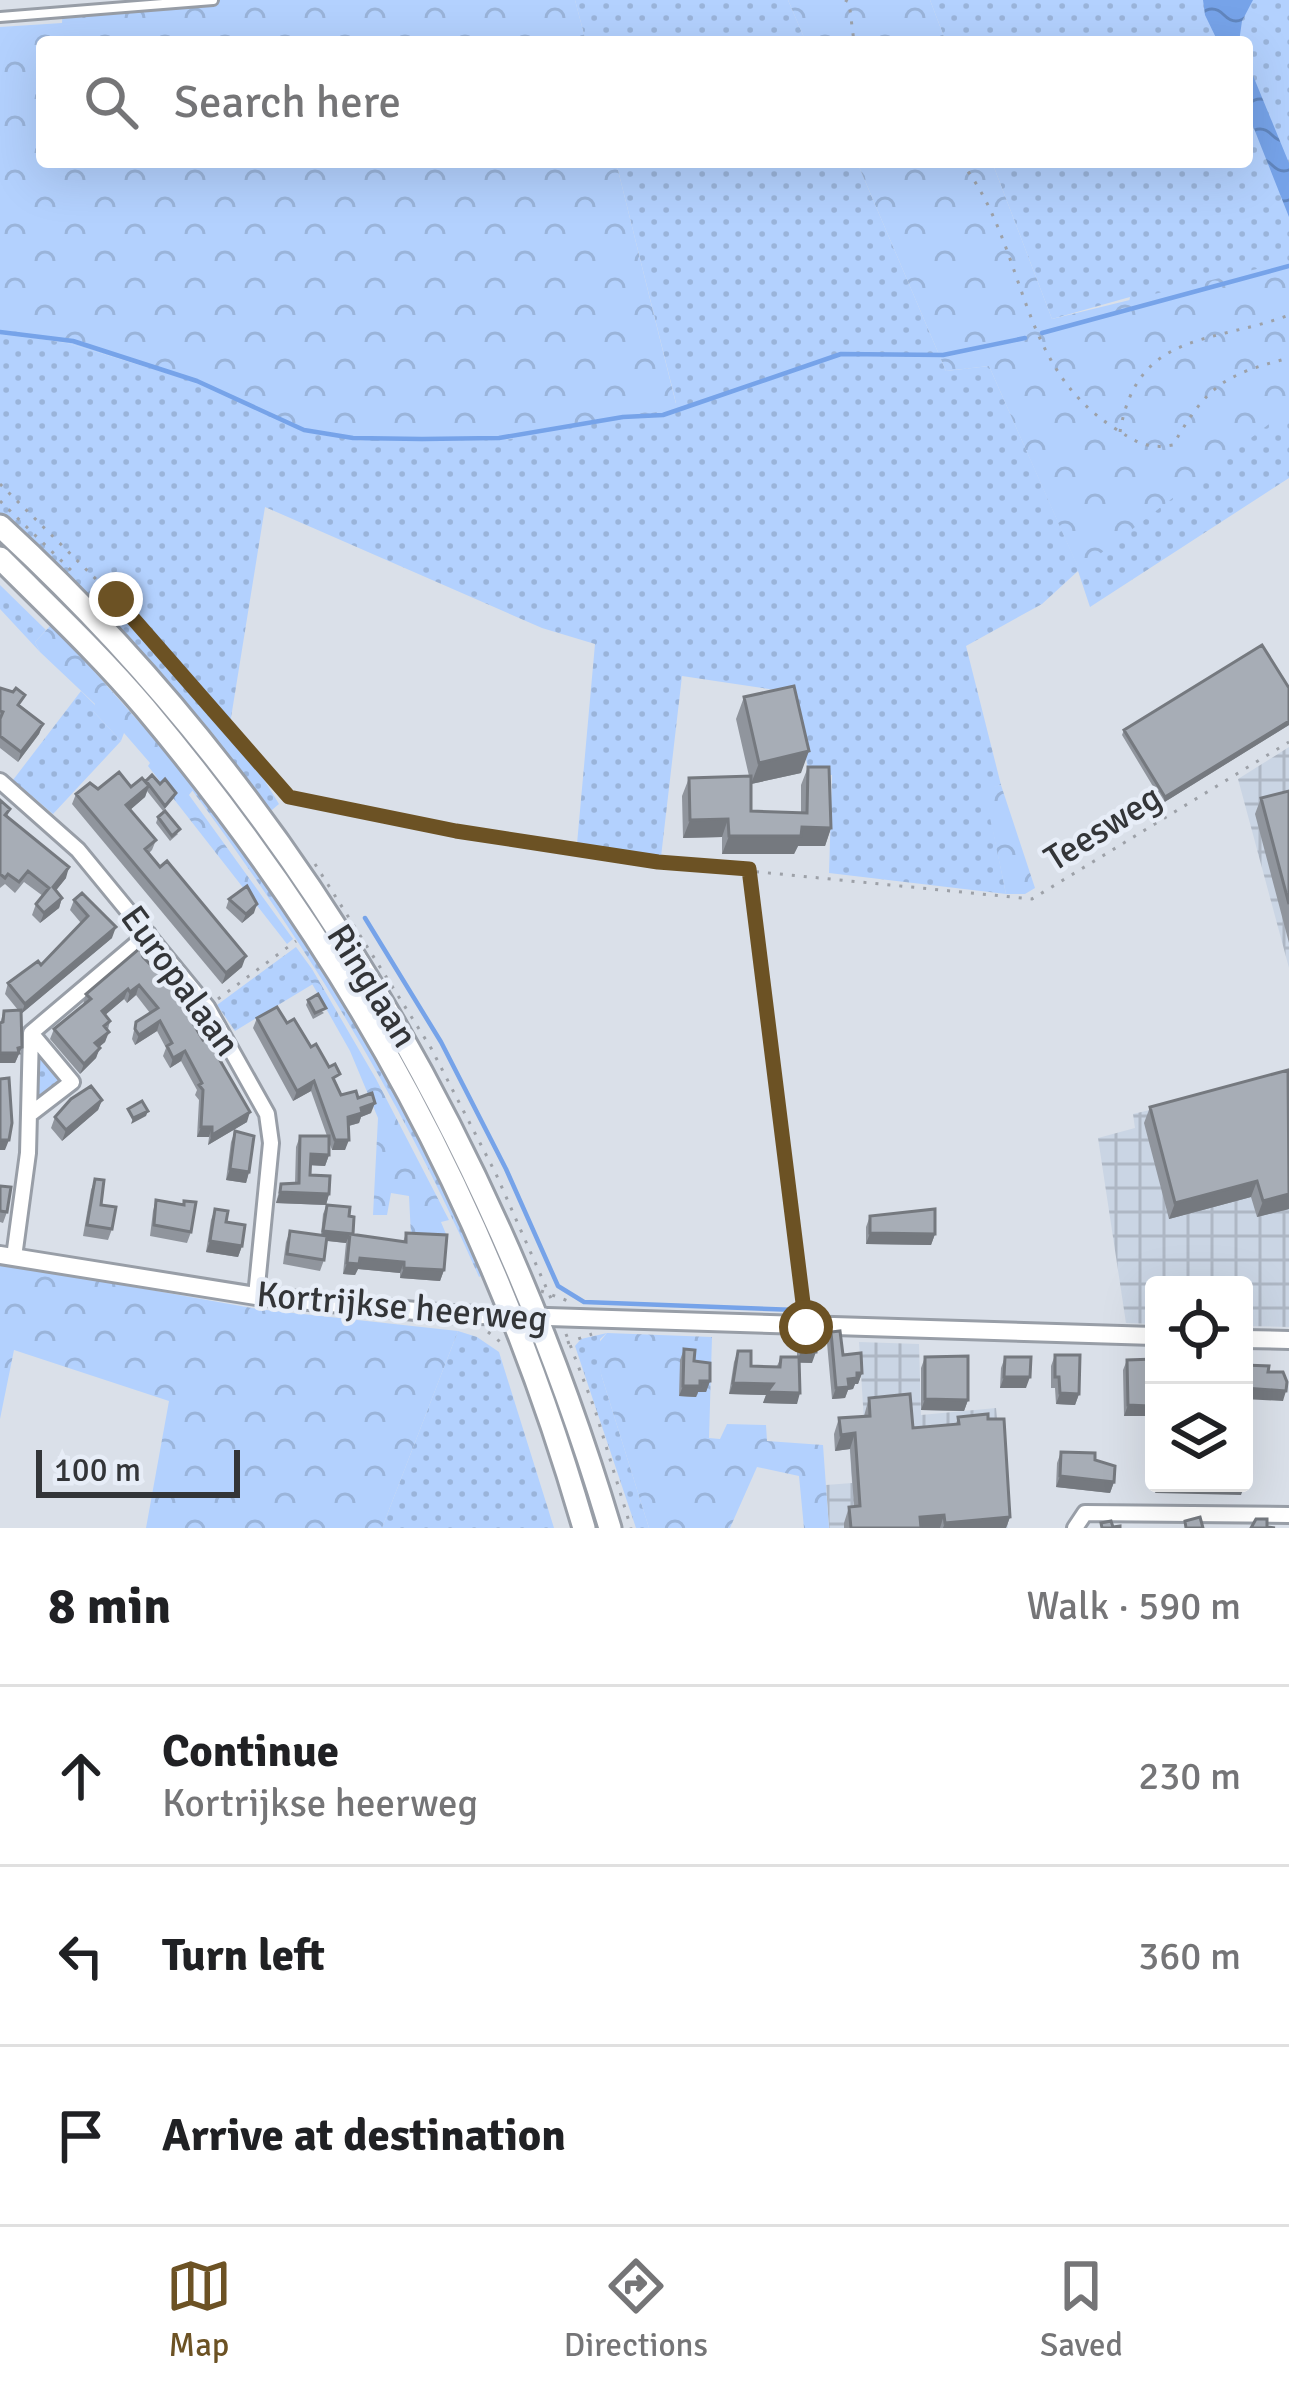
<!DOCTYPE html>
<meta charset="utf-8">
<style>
body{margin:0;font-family:Signika,sans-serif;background:#f2f2f2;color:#202124}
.controls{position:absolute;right:36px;bottom:36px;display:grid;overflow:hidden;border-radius:12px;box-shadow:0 12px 48px #0002}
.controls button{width:108px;height:108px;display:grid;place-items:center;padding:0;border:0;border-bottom:3px solid #e0e0e0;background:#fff;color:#202124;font:60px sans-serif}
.scale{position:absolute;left:36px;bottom:30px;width:204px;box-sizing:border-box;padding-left:12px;border:6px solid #333538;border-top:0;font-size:33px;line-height:42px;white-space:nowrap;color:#333538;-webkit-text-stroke:9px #e7edf7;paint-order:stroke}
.stop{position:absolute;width:36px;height:36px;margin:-27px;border:9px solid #6c5224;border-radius:50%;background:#fff}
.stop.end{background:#6c5224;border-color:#fff;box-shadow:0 3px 12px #0008}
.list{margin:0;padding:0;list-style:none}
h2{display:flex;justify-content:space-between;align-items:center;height:156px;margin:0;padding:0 48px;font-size:51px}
h2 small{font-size:39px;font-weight:400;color:#757577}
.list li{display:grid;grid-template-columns:78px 1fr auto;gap:36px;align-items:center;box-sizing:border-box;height:180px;padding:0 48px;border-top:3px solid #e0e0e0}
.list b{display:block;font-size:45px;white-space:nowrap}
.list p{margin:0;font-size:39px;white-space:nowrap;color:#757577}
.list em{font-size:39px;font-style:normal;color:#757577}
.icon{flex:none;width:66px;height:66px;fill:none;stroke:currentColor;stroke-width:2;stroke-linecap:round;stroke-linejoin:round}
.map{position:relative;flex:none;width:1289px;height:1528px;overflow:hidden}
.search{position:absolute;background:#fff;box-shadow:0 12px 48px #0002;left:36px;right:36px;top:36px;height:132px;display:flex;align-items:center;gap:30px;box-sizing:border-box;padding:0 42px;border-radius:12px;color:#757577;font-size:45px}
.sheet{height:696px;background:#fff}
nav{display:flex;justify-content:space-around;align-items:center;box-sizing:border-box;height:168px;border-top:3px solid #e0e0e0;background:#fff;font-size:33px;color:#757577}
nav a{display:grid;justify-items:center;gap:6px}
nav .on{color:#6c5224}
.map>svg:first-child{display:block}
.industrial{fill:url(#industrial-grid)}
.grass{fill:url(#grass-dots)}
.forest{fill:url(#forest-crowns)}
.water{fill:url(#water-waves)}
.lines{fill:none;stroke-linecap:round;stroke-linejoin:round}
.stream{stroke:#76a3e9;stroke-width:4.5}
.service-casing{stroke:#989ea7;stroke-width:14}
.minor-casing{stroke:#989ea7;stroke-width:20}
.tertiary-casing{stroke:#989ea7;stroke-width:22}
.primary-casing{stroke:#989ea7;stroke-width:27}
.path{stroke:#9da1a8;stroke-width:3;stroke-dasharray:3 9;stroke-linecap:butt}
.service{stroke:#fff;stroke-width:8}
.minor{stroke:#fff;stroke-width:14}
.tertiary{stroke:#fff;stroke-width:16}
.primary{stroke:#fff;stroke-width:21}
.wall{fill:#90959d}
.shaded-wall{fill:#75797f}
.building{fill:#a7adb6;stroke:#75797f;stroke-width:3}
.route{stroke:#6c5224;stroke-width:15}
.labels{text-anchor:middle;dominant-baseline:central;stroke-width:9;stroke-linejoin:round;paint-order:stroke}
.street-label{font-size:36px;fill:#333538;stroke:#e7edf7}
</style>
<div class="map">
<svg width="1289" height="1528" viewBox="0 0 1289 1528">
<defs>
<pattern id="industrial-grid" width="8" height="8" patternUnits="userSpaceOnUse" patternTransform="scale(3)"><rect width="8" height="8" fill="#cad5e4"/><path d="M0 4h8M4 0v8" fill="none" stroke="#aeb7c4"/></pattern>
<pattern id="grass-dots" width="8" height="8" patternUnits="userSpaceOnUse" patternTransform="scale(3)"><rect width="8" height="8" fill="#b3d1fe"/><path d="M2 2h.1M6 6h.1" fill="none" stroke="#9ab4da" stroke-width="1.8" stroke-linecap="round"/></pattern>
<pattern id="forest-crowns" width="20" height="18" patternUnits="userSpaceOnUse" patternTransform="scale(3)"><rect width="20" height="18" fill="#b3d1fe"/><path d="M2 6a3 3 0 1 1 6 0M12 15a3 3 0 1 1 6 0" fill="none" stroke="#9ab4da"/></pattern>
<pattern id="water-waves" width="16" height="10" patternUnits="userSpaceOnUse" patternTransform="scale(3)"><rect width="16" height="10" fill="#76a3e9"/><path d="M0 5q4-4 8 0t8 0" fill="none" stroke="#6186be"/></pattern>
</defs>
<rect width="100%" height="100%" fill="#dae0e9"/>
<path class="industrial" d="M1289,747V968L1238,779Z
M1289,1077V1327L1244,1326V1285H1154V1324L1126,1323L1098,1138L1135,1128L1133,1114Z
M859,1342L919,1344L921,1415L996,1408L1008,1528H829L826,1485L852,1483L849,1438L865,1437Z"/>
<path class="grass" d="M575,0H788L806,42H586Z
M930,0H1289V478L1090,607L1078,571L1042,604L966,646L1001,785L985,790L1006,894L829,873L832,775L809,777L796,693L682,676L661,857L648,865L576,855L595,644L542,628L265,507L230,724L279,804L266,815L0,516V333L67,343L219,389L304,432L364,441L505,440L676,403L616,162H857L946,371L989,366L1079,569L1130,297L1052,319L992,162H1247V42H946Z
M0,585L46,630L35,642L40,652L0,609Z
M81,691L95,705L93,711L121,741L53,814L13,780Z
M196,786C314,941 403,1098 485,1274L479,1277C400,1097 309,948 192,790Z
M296,947L312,969L307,973L313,984L235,1031L217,1005Z
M34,1050L63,1083L36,1104Z
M458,1331L477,1337L499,1352L554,1528H382Z
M607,1333L600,1339L601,1374L649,1528H636L575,1346L581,1339Z"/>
<path class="forest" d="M134,0H575L586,42H42V162H616L676,404L657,412L505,440L365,441L304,432L219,389L67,343L0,333V27L62,23L63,7Z
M788,0H930L946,42H806Z
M857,162H992L1052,319L1289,261V415L1273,421L1079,570L989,366L946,371Z
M52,624L196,786L189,795L293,939L287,944L148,766L150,763L124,733L121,741L92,710L95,704L40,652L35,642Z
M1001,785L1035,888L1025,894H1006L984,789Z
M312,969L376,1079L449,1220L441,1222L446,1234L411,1236L409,1196L391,1193L387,1215H373L378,1118L350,1051L306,973Z
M0,1263L257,1309L458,1331L382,1528H146L169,1401L14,1350L0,1419Z
M607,1333L712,1337L709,1438L720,1439L727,1424L766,1425L767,1441L823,1445L829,1528H804L799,1476L757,1467L730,1528H649L601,1374L597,1345Z"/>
<path class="water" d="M1203,0H1253L1242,21L1239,42H1218L1205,15Z
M1247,61L1289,163V217L1247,111Z"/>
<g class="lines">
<path class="stream" d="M0,332L73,341L197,381L304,430L353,438L422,439L499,438L623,417L663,415L841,354L943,355L1025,338
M1042,333L1289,266
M365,918L441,1042L506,1169L558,1286L584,1302L797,1310"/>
<g class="service-casing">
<path id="service" d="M0,17L213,0"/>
</g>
<g class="minor-casing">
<path id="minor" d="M0,781L78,850L207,1007L267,1114L271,1143L256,1296
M29,1115L72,1082L31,1033
M14,1257L28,1153L31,1033L148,934
M1075,1528L1085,1513L1289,1515"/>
</g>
<g class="tertiary-casing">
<path id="tertiary" d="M0,1255L256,1296L448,1314L1154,1336
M1244,1339L1289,1340"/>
</g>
<g class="primary-casing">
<path id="primary" d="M0,526C293,795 497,1150 610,1528
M0,558C49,607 100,655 145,708C353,956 494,1217 584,1528"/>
</g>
<path class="path" d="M845,0L849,2L854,42
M961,162C1027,245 1016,365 1113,427C1134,441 1147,450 1173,445C1207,386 1223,375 1289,358
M1120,432C1137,330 1213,344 1289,315
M0,484L116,599L264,773L288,797L306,802L456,831L658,862L1032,899L1289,742
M0,501L76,575
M315,864L431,1048L496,1174L553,1303
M750,870L804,1307
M218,999L296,941
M541,1291L571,1302
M488,1332L504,1345
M566,1334L595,1410L631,1528
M567,1343L592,1334"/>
<use href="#service" class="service"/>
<use href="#minor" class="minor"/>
<use href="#tertiary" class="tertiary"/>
<use href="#primary" class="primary"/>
</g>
<path class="wall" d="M0,688L43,724L39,734L18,762L0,748Z
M1289,688V725L1163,803L1122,735L1124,730Z
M744,697L801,773L751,784V811L801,813V785L808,767L831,828L825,846H798L794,854H722V837L683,838L682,796L689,778L749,776L736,719Z
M145,782L174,798L163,811L147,791L145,797L130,810L156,840L152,850L149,853L242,967L222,984L72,804L76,794L98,789L131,787Z
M1289,791V943L1255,814L1261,798Z
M0,800L10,809L7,817L66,878L56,890L62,898L59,908L40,923L32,915L36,904L43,896L24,882L15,893L5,884L0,888Z
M158,817L178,834L170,841L156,823Z
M229,899L254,913L242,923L226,908Z
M74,900L112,938L21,1014L22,1047L15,1063L0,1023L4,1011L18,1010L5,994L8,983L41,965L81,923L70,910Z
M143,957L247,1122L208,1145L209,1137H197L199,1100L195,1095L197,1090L181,1061L170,1068L163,1056L166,1048L157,1031L135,1045L132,1039L136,1022L150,1013L136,995L127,1003L124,999L105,1015L110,1021L105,1042L99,1047L96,1058L80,1074L50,1039L54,1029L83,1005L86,994Z
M308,1000L324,1013L313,1019L306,1005Z
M257,1018L287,1023L311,1047L337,1084L341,1095L358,1098L371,1113L361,1117L359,1123L349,1126L345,1150H332L329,1142V1155L325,1166L310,1165V1175L329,1194L326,1205L276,1203L281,1184L295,1183L296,1147L300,1136H327L311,1091L293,1101L253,1028Z
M1289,1074V1209L1257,1217L1251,1197L1169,1219L1144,1123L1150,1107Z
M102,1100L98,1110L62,1141L51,1128L55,1117Z
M235,1131L249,1172L246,1183L226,1180L231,1142Z
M95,1179L101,1205L112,1229L108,1240L83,1236L91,1190Z
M0,1186L7,1212L3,1223L0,1222Z
M156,1200L183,1204L191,1232L187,1243L150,1236L153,1211Z
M327,1205L349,1216L353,1234L403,1242L406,1233L444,1270L440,1281L400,1278V1273L358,1269L355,1275L343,1274L346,1243L327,1241L324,1260L320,1271L283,1264L286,1242L290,1231L321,1235L323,1214Z
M215,1209L242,1246L238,1257L206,1252L211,1220Z
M870,1216L935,1234L931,1245L866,1244V1227Z
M831,1332L843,1355L862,1373L858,1384H855L853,1389L848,1390L845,1398L832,1399L827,1343Z
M801,1336L812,1363H799L797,1404L763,1403L766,1395L729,1394L734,1362L738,1351L751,1366H777L781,1357H797V1347Z
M684,1349L710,1381L706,1392H698L696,1397L679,1396L680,1360Z
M1055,1355L1079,1394L1075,1405L1056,1404L1055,1388H1051V1366Z
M925,1357L968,1400L964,1411L921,1410V1368Z
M1005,1357L1026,1388H1000L1001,1368Z
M1127,1360L1149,1400L1145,1416H1124L1123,1370Z
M869,1398L913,1428L956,1424L958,1417L1010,1517L1006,1528H844V1523L849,1507L854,1506L850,1449L835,1451L834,1434L839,1418L864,1416Z
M1061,1452L1095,1460L1114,1482L1110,1493L1056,1487L1057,1463Z"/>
<path class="shaded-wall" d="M1289,721V725L1163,803L1165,797Z
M43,724L39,734L18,762L21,752Z
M809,751L801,773L751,784L759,763Z
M149,786L145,797L123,816L126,805Z
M728,819L722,837L683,838L690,820Z
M802,827L831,828L825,846H798L794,854H722L729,836Z
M69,867L66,878L50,898L53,887Z
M62,898L59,908L40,923L44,913Z
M257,904L254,913L242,923L246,914Z
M116,927L112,938L21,1014L25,1004Z
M246,956L242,967L222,984L226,973Z
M139,985L136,995L127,1003L130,992Z
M128,989L124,999L98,1021L102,1011Z
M160,1021L157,1031L135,1045L139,1035Z
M109,1032L105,1042L92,1053L95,1043Z
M22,1047L15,1063H0V1053Z
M100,1048L96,1058L80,1074L84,1064Z
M185,1051L181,1061L170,1068L173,1058Z
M314,1081L311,1091L293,1101L297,1091Z
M102,1100L98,1110L62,1141L66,1130Z
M375,1103L371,1113L361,1117L359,1123L344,1127L348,1117L361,1108Z
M148,1111L146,1116L131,1124L133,1118Z
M250,1112L247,1122L208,1145L212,1135Z
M201,1127H212L209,1137H197Z
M0,1140H9L5,1150H0Z
M335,1140H349L345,1150H332Z
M311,1154L329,1155L325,1166L307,1165Z
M230,1169L249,1172L246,1183L226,1180Z
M1257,1181L1251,1197L1169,1219L1175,1203Z
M280,1192L329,1194L326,1205L276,1203Z
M1289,1194V1209L1257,1217L1263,1201Z
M323,1231L350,1234L346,1243L320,1240Z
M870,1233L935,1234L931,1245L866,1244Z
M210,1241L242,1246L238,1257L206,1252Z
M360,1258L404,1262L400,1273L358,1269L355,1275L343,1274L347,1263Z
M404,1268L444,1270L440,1281L400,1278Z
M801,1352H816L812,1363L797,1362Z
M857,1373H862L858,1384H855L853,1389L848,1390L845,1398L832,1399L836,1388Z
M1004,1377H1030L1026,1388H1000Z
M700,1381H710L706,1392H698L696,1397L679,1396L683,1386Z
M733,1383L773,1384L800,1393L797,1404L763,1403L766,1395L729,1394Z
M1244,1388L1286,1391L1283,1401L1244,1399Z
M1060,1393L1079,1394L1075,1405L1056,1404Z
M925,1399L968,1400L964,1411L921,1410Z
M1128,1405L1149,1406L1145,1416H1124Z
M855,1433L850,1449L835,1451L841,1435Z
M1060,1476L1114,1482L1110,1493L1056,1487Z
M1159,1483L1245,1484L1241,1495L1155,1493Z
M944,1515L940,1528H916L920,1517Z
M1010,1517L1006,1528H943L945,1523Z"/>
<path class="building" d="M1262,645L1289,688V721L1165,797L1124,730Z
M794,686L809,751L759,763L744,697Z
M0,688L13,692L16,688L25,695L18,705L43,724L21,752L0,736V719L3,712L0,711Z
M808,767H829L831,828L802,827L801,836H729L728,819L690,820L689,778L751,776V811L807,813Z
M119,772L131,787L142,778L149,786L126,805L156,840L145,849L160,867L167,861L246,956L226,973L76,794L90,783L98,789Z
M152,775L160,784L165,779L176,793L165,806L146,781Z
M1289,791V904L1261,798Z
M0,800L10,809L5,815L69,867L53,887L62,898L44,913L36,904L49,888L28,871L19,882L8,874L5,878L0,874Z
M165,811L180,829L172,836L158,817Z
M247,886L257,904L246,914L229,899Z
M82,893L116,927L25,1004L8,983L38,961L41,965L88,916L74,900Z
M140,948L143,957L171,986L203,1040L207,1038L250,1112L212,1135V1127H201L203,1090L199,1085L202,1083L185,1051L173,1058L167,1046L172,1043L160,1021L139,1035L135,1029L136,1022L158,1008L139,985L130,992L128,989L102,1011L110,1021L104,1026L109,1032L95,1043L100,1048L84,1064L54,1029L91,999L86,994Z
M318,994L326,1008L315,1013L308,1000Z
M277,1007L287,1023L294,1019L311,1047L316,1044L329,1067L335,1064L340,1074L333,1078L341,1095L356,1091L358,1098L372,1093L375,1103L361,1108L362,1113L348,1117L349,1140H335L314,1081L297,1091L257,1018Z
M21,1010L22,1047L18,1048L19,1053H0V1023L3,1022L4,1011Z
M1288,1070L1289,1194L1263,1201L1257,1181L1175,1203L1150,1107Z
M9,1078L12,1123L9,1140H0V1079Z
M91,1086L102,1100L66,1130L55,1117L71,1099Z
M142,1101L148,1111L133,1118L128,1109Z
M235,1131L254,1136L249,1172L230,1169Z
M300,1136H329V1155L311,1154L310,1175L330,1176L329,1194L280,1192L281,1184L299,1183Z
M95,1179L104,1180L101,1205L116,1207L112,1229L87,1225Z
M0,1186L11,1187L7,1212L0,1211Z
M156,1200L184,1205V1201L196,1202L191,1232L154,1225Z
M327,1205L350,1207L349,1216L354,1217L353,1234L323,1231Z
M215,1209L228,1211L226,1222L245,1225L242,1246L210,1241Z
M935,1209V1234L870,1233V1216Z
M290,1231L327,1236L324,1260L287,1254Z
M406,1233L447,1235L444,1270L404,1268V1262L360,1258L359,1264L347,1263L350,1234L406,1242Z
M840,1331L843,1355L861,1353L862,1373H857V1378L848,1379L849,1387L836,1388L831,1332Z
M801,1336H817L816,1352H801Z
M684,1349L695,1350L694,1361L710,1363V1381H700V1386H683Z
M738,1351H751V1366L780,1367L781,1357H799L800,1393L767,1392L773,1384L733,1383Z
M1055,1355H1080L1079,1394L1060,1393L1059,1377H1055Z
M968,1356V1400L925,1399V1357Z
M1005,1357H1031L1030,1377H1004Z
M1154,1359V1390H1150L1149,1406L1128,1405L1127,1360Z
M1244,1365L1269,1366L1268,1372H1283L1287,1382L1286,1391L1244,1388Z
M910,1394L913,1428L959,1424L958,1417L988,1414V1419H1004L1010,1517L945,1523L944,1515L920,1517L921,1528H851L849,1507L860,1506L855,1433L841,1435L839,1418L870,1416L869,1398Z
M1061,1452L1095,1453V1460L1115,1466L1114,1482L1060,1476Z
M1200,1517L1203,1528H1186L1185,1521Z
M1256,1519H1267V1527L1275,1528H1251Z
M1111,1521L1113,1527L1120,1526V1528H1102L1101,1523Z"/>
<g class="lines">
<path class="route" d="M116,599L289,797L456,831L658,862L749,869L806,1327"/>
</g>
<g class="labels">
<g class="street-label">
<text transform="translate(1103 828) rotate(-32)">Teesweg</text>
<text transform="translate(180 981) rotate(54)">Europalaan</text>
<text transform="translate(372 986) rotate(58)">Ringlaan</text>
<text transform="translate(402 1307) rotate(5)">Kortrijkse heerweg</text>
</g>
</g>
</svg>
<div class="controls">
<button><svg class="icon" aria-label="locate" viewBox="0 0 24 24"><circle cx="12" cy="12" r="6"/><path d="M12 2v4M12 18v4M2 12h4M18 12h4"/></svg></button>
<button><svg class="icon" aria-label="layers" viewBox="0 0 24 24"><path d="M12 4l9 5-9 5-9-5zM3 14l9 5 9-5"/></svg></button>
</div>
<div class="scale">100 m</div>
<div class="stop" style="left:806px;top:1327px"></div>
<div class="stop end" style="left:116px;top:599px"></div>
<div class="search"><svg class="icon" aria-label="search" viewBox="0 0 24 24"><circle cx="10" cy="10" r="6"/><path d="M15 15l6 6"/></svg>Search here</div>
</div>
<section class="sheet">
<h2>8 min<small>Walk · 590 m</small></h2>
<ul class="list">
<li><svg class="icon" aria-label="ahead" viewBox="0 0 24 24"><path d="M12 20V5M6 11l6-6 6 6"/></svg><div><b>Continue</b><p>Kortrijkse heerweg</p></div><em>230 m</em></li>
<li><svg class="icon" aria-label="left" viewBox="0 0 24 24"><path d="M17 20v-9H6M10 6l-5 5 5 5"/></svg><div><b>Turn left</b></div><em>360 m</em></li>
<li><svg class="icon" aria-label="arrive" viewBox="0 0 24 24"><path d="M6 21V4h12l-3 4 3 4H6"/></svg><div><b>Arrive at destination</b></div></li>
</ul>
</section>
<nav>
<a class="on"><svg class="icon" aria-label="map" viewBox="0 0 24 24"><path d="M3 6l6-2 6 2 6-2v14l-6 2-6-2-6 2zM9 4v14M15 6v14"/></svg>Map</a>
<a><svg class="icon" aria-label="directions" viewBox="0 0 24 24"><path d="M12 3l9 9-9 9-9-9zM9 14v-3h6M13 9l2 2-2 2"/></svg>Directions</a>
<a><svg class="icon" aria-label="saved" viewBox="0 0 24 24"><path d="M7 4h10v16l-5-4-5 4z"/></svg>Saved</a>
</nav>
